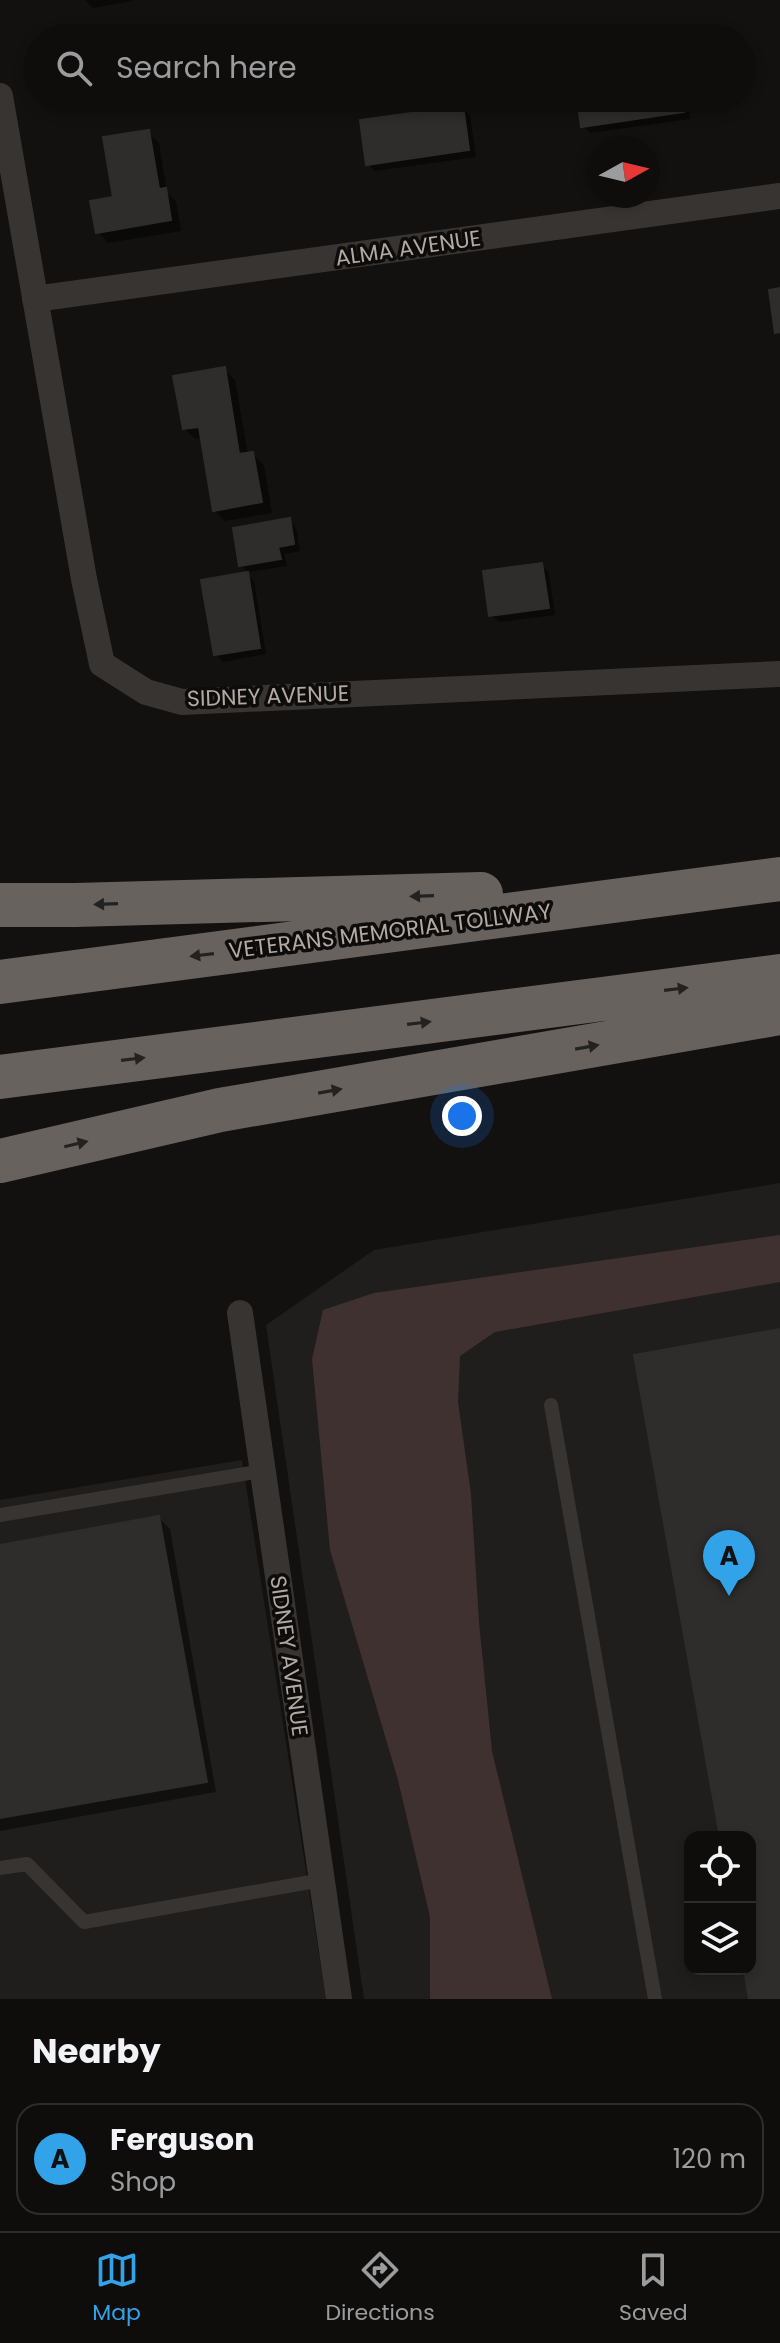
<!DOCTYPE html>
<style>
body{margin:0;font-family:Poppins,sans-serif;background:#171615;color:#f1f3f6}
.controls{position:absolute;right:24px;bottom:24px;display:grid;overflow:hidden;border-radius:16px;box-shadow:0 4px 12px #0003}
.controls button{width:72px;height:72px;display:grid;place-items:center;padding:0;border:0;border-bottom:2px solid #2e2d2d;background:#0e0d0c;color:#f1f3f6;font:40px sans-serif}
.compass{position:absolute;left:588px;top:136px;width:72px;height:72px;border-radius:50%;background:#0e0d0c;box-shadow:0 4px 12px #0003;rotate:82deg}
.you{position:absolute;left:462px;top:1116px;width:28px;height:28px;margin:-20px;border:6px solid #fff;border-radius:50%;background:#1a73e8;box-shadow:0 0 0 12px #1a73e833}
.badge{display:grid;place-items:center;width:52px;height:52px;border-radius:50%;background:#32a3e8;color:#111;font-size:26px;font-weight:700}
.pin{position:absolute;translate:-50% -66px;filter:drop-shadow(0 2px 4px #0008)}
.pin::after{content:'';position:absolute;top:42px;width:28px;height:24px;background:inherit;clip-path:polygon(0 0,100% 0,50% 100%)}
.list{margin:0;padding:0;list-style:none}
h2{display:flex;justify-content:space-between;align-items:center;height:104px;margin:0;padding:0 32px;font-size:34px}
h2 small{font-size:26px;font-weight:400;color:#9b9c9d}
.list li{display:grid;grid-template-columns:52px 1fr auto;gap:24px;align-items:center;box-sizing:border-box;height:112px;margin:0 16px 16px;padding:0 16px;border:2px solid #2e2d2d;border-radius:24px}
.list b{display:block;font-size:30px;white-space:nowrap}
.list p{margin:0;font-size:26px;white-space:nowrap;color:#9b9c9d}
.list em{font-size:26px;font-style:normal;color:#9b9c9d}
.icon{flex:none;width:44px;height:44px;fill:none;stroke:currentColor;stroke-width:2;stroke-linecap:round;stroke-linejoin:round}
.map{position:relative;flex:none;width:780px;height:1999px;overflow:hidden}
.search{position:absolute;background:#0e0d0c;box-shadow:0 4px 12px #0003;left:24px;right:24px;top:24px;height:88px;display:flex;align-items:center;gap:20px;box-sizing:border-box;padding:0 28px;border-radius:44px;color:#9b9c9d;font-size:30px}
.sheet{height:232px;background:#0e0d0c}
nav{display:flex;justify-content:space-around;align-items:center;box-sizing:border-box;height:112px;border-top:2px solid #2e2d2d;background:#0e0d0c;font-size:22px;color:#9b9c9d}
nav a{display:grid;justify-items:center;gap:4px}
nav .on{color:#32a3e8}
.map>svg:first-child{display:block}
.built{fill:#1f1e1d;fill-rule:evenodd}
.water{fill:#3f312f}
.shadow{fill:#0007}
.building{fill:#2e2d2b;stroke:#2e2d2b;stroke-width:2}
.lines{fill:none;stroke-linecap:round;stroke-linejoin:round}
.lane{stroke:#373432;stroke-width:14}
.street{stroke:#373432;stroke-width:26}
.highway{stroke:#67625e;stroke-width:44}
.oneway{fill:#242220}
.labels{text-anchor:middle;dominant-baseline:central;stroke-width:7;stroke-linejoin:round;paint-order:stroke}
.street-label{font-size:22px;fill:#b2a9a2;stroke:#0d0c0b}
</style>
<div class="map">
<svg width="780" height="1999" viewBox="0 0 780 1999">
<rect width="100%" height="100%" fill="#121110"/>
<path class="built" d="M780,1183V1999H364L266,1325L374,1250ZM690,1837H750V1969H690Z
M242,1460L326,1999H0V1500Z"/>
<path class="water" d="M780,1235V1282L495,1332L460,1356L458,1402L471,1494L479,1622L492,1751L552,1999H430V1917L398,1780L330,1550L312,1359L323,1310L374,1293Z"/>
<path class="shadow" d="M85,0H132V1L93,8Z
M579,98H687L690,119L590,133L583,126Z
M462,108L470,115L476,157L375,171L368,164Z
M148,132L159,143L167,193L176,201L181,231L108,243L98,232Z
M224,369L235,380L248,455L253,454L264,465L272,513L225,521L214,510L202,438L195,439L184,428Z
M289,520L296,528L300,551L284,554L287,566L248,572L241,565Z
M542,565L549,573L555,615L499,622L491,615Z
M247,574L254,581L266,654L223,662L216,654Z
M159,1518L170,1529L216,1792L0,1831V1547Z"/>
<path class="building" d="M577,98H682L684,112L581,127Z
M463,106L469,150L366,165L360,120Z
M149,130L159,189L166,188L171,220L96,233L90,201L113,197L103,137Z
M780,288V332L775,333L769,290Z
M225,367L239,454L253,452L262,502L213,511L199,427L183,429L173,376Z
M290,518L294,544L278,547L281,559L239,566L233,528Z
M542,563L549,608L489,616L483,571Z
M248,572L260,648L214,655L201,580Z
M780,1329V1999H749L744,1969H750V1837H720L634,1355Z
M159,1516L207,1782L0,1818V1545Z"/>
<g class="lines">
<path class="lane" d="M551,1405L655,1999
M0,1515L262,1471
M0,1868L27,1864L84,1922L322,1880"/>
<path class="street" d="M0,96L84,579L102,664L146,692L182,702L780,674
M35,299L780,196
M240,1313L339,1999"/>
<path class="highway" d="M0,905H75L481,894
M0,982L780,879
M0,1077L780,976
M0,1161L220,1110L780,1013"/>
</g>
<defs><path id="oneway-solid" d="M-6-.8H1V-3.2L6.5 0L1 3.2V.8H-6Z" transform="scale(2)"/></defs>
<g class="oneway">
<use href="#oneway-solid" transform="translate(422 896) rotate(178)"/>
<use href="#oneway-solid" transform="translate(106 904) rotate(178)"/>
<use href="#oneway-solid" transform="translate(202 955) rotate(173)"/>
<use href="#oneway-solid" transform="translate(676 989) rotate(-7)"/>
<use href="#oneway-solid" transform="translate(419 1023) rotate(-7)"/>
<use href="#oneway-solid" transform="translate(587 1047) rotate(-10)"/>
<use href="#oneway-solid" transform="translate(133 1059) rotate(-7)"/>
<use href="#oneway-solid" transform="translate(330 1091) rotate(-10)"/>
<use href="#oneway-solid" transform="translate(76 1144) rotate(-13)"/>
</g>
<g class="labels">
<g class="street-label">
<text transform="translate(408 248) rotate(-8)">ALMA AVENUE</text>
<text transform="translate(268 696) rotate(-2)">SIDNEY AVENUE</text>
<text transform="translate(390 931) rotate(-7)">VETERANS MEMORIAL TOLLWAY</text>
<text transform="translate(289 1656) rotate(82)">SIDNEY AVENUE</text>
</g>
</g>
</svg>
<div class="controls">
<button><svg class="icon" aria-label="locate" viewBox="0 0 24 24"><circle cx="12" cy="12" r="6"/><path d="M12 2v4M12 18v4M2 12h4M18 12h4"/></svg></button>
<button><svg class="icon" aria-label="layers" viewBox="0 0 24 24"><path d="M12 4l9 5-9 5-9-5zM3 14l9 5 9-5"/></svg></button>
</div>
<svg class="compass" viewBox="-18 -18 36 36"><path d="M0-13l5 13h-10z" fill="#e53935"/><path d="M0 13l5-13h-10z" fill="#9b9c9d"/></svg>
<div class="you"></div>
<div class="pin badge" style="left:729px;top:1596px">A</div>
<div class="search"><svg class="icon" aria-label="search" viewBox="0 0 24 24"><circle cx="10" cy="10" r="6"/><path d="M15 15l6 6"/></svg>Search here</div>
</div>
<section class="sheet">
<h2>Nearby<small></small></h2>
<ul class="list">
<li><span class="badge">A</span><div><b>Ferguson</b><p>Shop</p></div><em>120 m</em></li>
</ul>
</section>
<nav>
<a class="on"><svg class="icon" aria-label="map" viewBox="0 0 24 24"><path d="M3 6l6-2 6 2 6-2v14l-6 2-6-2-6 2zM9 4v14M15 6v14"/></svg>Map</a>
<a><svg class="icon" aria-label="directions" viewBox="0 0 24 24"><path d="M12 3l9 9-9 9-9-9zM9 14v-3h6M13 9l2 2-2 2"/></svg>Directions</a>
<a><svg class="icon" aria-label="saved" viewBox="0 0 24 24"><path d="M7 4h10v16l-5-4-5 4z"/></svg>Saved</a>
</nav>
